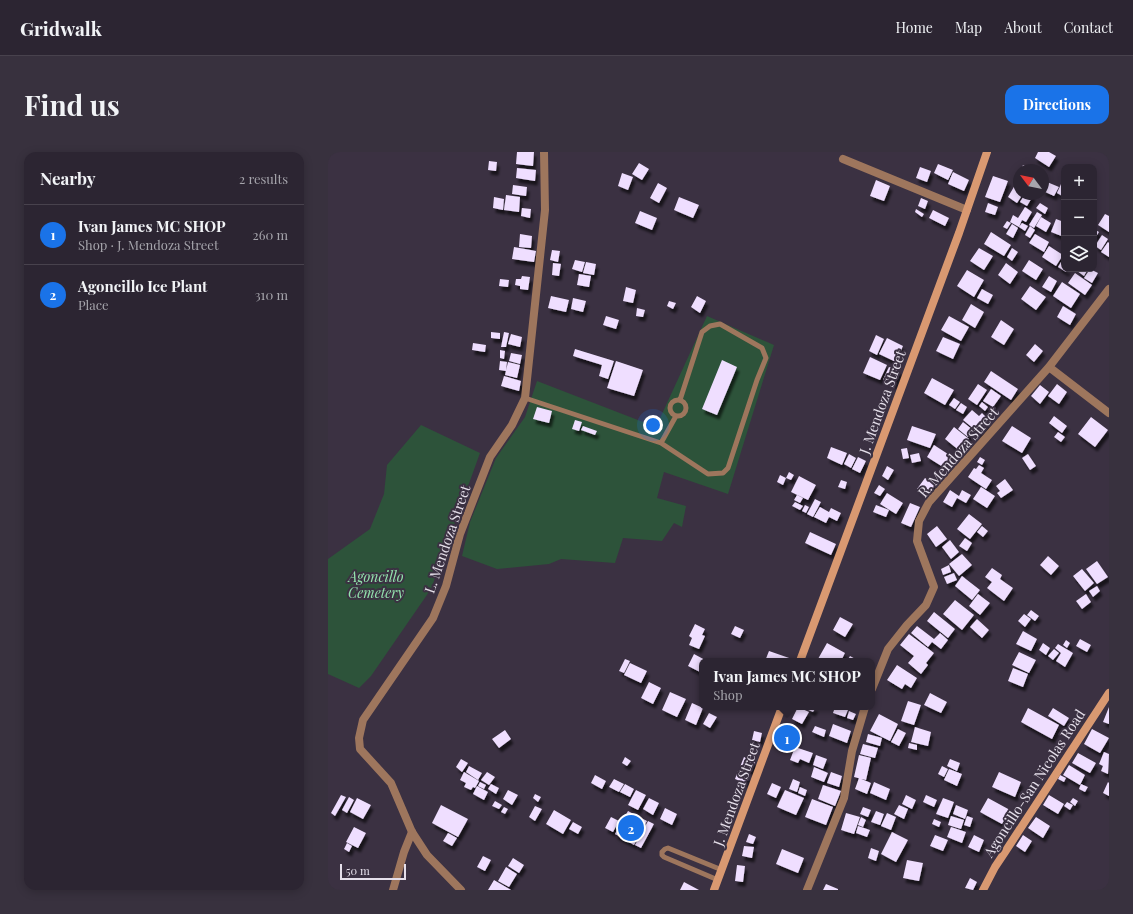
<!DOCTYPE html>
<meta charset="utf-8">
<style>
body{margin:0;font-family:"Playfair Display",serif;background:#38313e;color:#f1f3f6}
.controls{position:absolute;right:12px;top:12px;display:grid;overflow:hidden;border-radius:8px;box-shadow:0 2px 10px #0003}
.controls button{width:36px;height:36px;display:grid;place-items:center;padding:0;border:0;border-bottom:1px solid #48424d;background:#2c2532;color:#f1f3f6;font:20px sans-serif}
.compass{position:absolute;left:685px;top:12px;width:36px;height:36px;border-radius:50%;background:#2c2532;box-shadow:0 2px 10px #0003;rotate:302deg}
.scale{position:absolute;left:12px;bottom:10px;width:66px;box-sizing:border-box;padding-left:4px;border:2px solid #e5dfea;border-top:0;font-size:11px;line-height:14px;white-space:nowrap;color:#e5dfea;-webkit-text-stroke:3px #3b3142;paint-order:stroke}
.you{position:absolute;left:325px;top:273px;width:14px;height:14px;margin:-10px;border:3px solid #fff;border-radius:50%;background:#1a73e8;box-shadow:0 0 0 6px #1a73e833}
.badge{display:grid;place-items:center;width:26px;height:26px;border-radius:50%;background:#1a73e8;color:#fff;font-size:13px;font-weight:700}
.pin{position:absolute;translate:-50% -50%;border:2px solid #fff;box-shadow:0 1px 4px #0006}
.popup{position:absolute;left:371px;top:506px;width:176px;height:52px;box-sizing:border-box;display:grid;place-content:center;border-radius:8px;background:#2c2532;filter:drop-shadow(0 1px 3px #0005);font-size:13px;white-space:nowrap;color:#a6a5ac}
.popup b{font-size:15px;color:#f1f3f6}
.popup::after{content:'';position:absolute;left:50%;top:100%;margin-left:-8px;border:8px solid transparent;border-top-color:#2c2532}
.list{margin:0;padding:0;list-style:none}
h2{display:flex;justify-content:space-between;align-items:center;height:52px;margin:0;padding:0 16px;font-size:17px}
h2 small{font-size:13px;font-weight:400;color:#a6a5ac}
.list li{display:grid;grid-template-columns:26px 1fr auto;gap:12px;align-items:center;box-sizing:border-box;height:60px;padding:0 16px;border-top:1px solid #48424d}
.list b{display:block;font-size:15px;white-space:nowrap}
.list p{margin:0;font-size:13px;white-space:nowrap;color:#a6a5ac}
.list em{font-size:13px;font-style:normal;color:#a6a5ac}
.icon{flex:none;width:22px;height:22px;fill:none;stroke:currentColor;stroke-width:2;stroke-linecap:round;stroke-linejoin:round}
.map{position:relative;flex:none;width:781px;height:738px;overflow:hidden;border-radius:12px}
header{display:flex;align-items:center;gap:24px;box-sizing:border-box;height:56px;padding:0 20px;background:#2c2532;border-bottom:1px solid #48424d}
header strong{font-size:19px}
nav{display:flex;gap:22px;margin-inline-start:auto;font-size:14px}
.intro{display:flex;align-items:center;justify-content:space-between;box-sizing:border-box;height:96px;padding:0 24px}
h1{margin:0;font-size:28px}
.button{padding:10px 18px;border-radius:12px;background:#1a73e8;color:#fff;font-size:14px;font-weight:700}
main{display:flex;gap:24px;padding:0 24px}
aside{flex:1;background:#2c2532;border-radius:12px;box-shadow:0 2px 10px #0003}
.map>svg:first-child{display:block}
.green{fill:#2d533a}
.building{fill:#efdeff;filter:url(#shadow)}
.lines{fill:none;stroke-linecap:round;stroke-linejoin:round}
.service{stroke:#9e765d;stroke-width:5}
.minor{stroke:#9e765d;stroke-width:8}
.tertiary{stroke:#9e765d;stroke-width:8}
.secondary{stroke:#d99971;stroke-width:8}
.labels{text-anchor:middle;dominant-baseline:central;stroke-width:4;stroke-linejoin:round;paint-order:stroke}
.street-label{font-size:14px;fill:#e5dfea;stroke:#3b3142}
.park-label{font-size:14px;font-style:italic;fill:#93e3ad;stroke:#3b3142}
</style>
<header>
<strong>Gridwalk</strong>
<nav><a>Home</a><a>Map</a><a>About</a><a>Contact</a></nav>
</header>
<div class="intro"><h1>Find us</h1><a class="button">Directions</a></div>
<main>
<aside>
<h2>Nearby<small>2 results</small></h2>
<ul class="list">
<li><span class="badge">1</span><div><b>Ivan James MC SHOP</b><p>Shop · J. Mendoza Street</p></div><em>260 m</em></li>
<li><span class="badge">2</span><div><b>Agoncillo Ice Plant</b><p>Place</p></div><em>310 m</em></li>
</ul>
</aside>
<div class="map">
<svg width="781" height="738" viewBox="0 0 781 738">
<defs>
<filter id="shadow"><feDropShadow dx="2.5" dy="4.5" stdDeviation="1" flood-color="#0009"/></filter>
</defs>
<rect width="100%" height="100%" fill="#3b3142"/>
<path class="green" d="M379,164L446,193L400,342L336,320L329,346L358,354L354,375L346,371L334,389L295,386L287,411L233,407L221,412L169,417L134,404L142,370L168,306L197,265L209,229L328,275Z
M93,273L152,301L103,437L43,524L31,536L0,522V407L42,377L56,342L59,313Z"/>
<path class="building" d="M189,0H206L205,14L188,12Z
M710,0H721L728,4L721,15L707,6Z
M161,9L169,10L168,19L160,18Z
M311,11L321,17L314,28L304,22Z
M610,12L625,18L620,28L606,21Z
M695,13L704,16L703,18H693Z
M592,15L603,19L599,30L588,26Z
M189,16L208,18L207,29L188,26Z
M625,20L641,28L636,39L620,32Z
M294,21L305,25L300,38L290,34Z
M665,24L680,29L672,50L657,45Z
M548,28L562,34L556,49L542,44Z
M719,30L731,35L726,44L715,39Z
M330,31L339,36L331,51L322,46Z
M733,32L736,34V45L729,41Z
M185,33L199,35L198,44L184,42Z
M687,33L691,35V42H695L689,51L680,45Z
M697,42H702L705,44L699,54L692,50Z
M178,43L192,45L191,60L176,58Z
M166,45L176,47L175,58L165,56Z
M351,45L371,53L365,66L346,58Z
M593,46L600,49L597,57L590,54Z
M660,51L670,55L667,63L657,60Z
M712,51L720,56L717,62L708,56Z
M697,55L704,60L698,70L694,68L691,75L682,70L685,63L690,66Z
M194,56L203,57L202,66L193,64Z
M588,57L596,62L594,65L587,60Z
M605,58L621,66L617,74L601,66Z
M312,59L329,66L324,78L307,71Z
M709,60L714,63L706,76L701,73Z
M777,62L781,64V80L770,73Z
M713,65L723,71L718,80L708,74Z
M728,67L736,70V85L723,80Z
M679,69L683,71L679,77L675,75Z
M694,71L700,74L697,79L691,75Z
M684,72L690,76L685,86L678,82Z
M702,74L707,78L702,86L697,83Z
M766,77L771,80L766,88Z
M663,80L683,93L676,104L656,92Z
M192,82L204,84L203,96L191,95Z
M707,82L721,90L716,100L701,91Z
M774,83L780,87L773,98L767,94Z
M780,90L781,91V105L773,100Z
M721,94L735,103L728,114L714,105Z
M186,95L208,99L206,110L184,107Z
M651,96L665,104L656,118L642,109Z
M684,96L690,100L684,109L679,105Z
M224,98L232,99L230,110L222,108Z
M736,105V117H740L738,120L730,115Z
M247,108L257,110L254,120L244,117Z
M701,108L715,117L708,128L694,119Z
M258,110L268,112L266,123L255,121Z
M225,111L233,112L231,124L224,123Z
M678,111L690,120L682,132L670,123Z
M751,117H760L756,124L749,119Z
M762,117L770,121L764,131L756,126Z
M639,118L656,128L646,145L629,134Z
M747,121L764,133L757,143L740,131Z
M251,122L263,124L261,135L249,133Z
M194,124L202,125L200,138L192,137V134L187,133L188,127H193Z
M721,124L729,129L723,140L714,135Z
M172,127L181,128L180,135L171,134Z
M734,130L752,142L743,156L725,144Z
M702,134L718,145L708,158L693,147Z
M298,135L308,138L305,151L295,149Z
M654,137L665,143L660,152L649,146Z
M223,144L241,148L238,160L220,156Z
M369,144L378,149L372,161L363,155Z
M245,146L258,149L255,160L243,157Z
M341,149L348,151L345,157L339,154Z
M643,152L656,160L647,176L634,168Z
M735,154L748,162L742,173L729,165Z
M309,156L317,158L315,165L308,164Z
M278,164L291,168L288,177L275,173Z
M621,164L641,175L633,189L613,178Z
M673,168L686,177L676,193L663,185Z
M163,180L172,181V187L163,186Z
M176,180L181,181L178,195H173Z
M183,182L194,185L192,195L180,192Z
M548,183L556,187L549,203L541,199Z
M615,185L632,192L625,207L608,199Z
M559,186L575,194L568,210L551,202Z
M145,191L158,193L157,200L144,198Z
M707,192L715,199L706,210L698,203Z
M247,197L286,209L280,227L271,224L274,213L245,204Z
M172,198L177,199L176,207L172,206Z
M183,201L194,203L192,212L181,209Z
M542,205L559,213L552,228L535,221Z
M394,208L409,215L389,263L374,257Z
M172,209L179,210L178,219L171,218Z
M288,209L315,218L306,244L279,236Z
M180,210L192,213L189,226L177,223Z
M561,215L572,219L566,233L555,228Z
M663,219L690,237L683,248L656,230Z
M176,224L193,229L191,239L173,234Z
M604,226L626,238L617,253L596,241Z
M650,232L659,238L649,253L640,247Z
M729,232L739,240L731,252L720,244Z
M712,233L721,240L712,252L703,244Z
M663,237L673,244L665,255L655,249Z
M626,246L632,250L627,257L621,253Z
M654,250L660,255L657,259L651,254Z
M633,251L639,255L635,262L628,258Z
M209,255L224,259L221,271L205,267Z
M644,258L651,264L654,261L659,266L656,269L659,271L651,281L635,268Z
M726,264L739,274L734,281L721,271Z
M763,265L780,278L767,295L750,282Z
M247,268L254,270L251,279L244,277Z
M635,270L645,278L640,285L630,277Z
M255,274L269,279L267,283L253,278Z
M584,274L608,282L602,296L579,288Z
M684,274L703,286L694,301L674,289Z
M626,275L641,287L632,299L617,287Z
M730,280L737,285L733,290L726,285Z
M606,293L623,304L615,315L599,305Z
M503,295L519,301L514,313L499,306Z
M579,296L581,306L575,307L573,297Z
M591,301L593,309L584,311L582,303Z
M521,302L528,306L523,316L516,312Z
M700,302L708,314L702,318L694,306Z
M530,305L538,309L532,321L524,317Z
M652,305L657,308L654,313L649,310Z
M651,313L656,316L653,321L664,328L658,337L640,325L646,316L648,317Z
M559,314L566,318L560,328L554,324Z
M461,320L466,323L463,328L458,326Z
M452,323L458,326L455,333L449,330Z
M471,324L488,333L480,348L463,340Z
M597,326L607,333L599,344L589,337Z
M677,327L685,338L673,346L669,341L672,339L668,334Z
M513,328L519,330L517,337L510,335Z
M551,333L557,337L552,344L546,341Z
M653,335L667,344L659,356L645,347Z
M622,338L631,344L634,338L643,343L638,351L629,346L624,355L615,350Z
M559,341L575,351L568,362L552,352Z
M469,343L475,346L472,351L466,348Z
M487,347L493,350L485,365L479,362Z
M467,350L475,354L472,358L464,354Z
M582,351L592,355L583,375L573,371Z
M477,353L481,355L478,361L474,359Z
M548,353L561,358L558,365L545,360Z
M492,355L501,360L503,356L513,361L509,369L501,365L498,371L486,365Z
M641,362L654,372L642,387L629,377Z
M609,374L619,387L608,395L599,382Z
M654,374L660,379L655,385L649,380Z
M482,380L508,392L503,403L477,391Z
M637,386L644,391L639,399L631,394Z
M622,388L631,400L623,407L614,395Z
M634,402L644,413L631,424L621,412Z
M720,404L731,414L723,423L712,413Z
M769,409L780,425L769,432L758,417Z
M621,413L623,420L615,423L613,417Z
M664,416L674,423L672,427L685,436L676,449L659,436L664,430L657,425Z
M754,417L766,431L757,439L745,424Z
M626,421L629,428L619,432L616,425Z
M634,424L652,438L644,448L627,434Z
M769,434L772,439L765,445L761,439Z
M650,442L662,451L652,463L641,454Z
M758,442L763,450L754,457L748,449Z
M627,448L646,463L634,478L615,462Z
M703,458L711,464L707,469L699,463Z
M606,460L627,477L620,486L599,469Z
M696,462L703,467L697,475L690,469Z
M512,465L525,472L517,485L505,478Z
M649,467L661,478L654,486L642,475Z
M367,472L377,477L374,483L377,484L371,497L361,493L364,486L361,484Z
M407,474L416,478L412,486L403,482Z
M589,474L606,487L612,481L620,488L613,497L604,490L600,495L583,481Z
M695,479L709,487L703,499L688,492Z
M581,482L606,501L598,511L600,513L593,522L580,511L586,504L572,493Z
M752,487L763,493L759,500L748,494Z
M738,488L742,491L739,496L735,493Z
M499,491L517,501L513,509H493L490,507Z
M715,491L722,496L718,503L711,498Z
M730,492L745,501L737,515L728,509L733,501L727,496Z
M726,497L731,501L725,508L720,504Z
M441,499L464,507L463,509H437Z
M691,500L708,508L701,521L684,513Z
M366,502L379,509H374V521L360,514Z
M522,504L531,509H519Z
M297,507L302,509L296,521L291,519Z
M302,511L319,519L313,531L296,523Z
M569,513L589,526L583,536L577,532L574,537L559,528Z
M685,516L700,522L695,535L680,529Z
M321,530L333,536L325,552L313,546Z
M342,540L358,547L349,565L334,558Z
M602,541L619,550L613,561L596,553Z
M580,549L593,553L586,573L573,569Z
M364,551L375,556L368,573L357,568Z
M470,555L481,560L474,572L464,567Z
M479,555H488L485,560L478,557Z
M507,555H513L520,558L517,565L505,561Z
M781,555V572L775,570Z
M700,556L731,573L724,587L693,570Z
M725,556L741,566L736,574L720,564Z
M521,559L528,562L525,568L519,566Z
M381,561L389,565L382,576L375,572Z
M551,562L570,572L562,589L542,579Z
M505,572L523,579L519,591L501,584Z
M487,574L498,578L496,585L484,580Z
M587,575L603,580L600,594L583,590Z
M570,577L578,581L571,594L563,590Z
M764,577L781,586L772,601L756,592Z
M177,578L183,587L171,596L164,587Z
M426,579L434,581L432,590L424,588Z
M540,582L554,586L552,594L538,590Z
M581,591L589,593V598L580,596Z
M535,592L550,596L547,606L532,602Z
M467,595L485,601L481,611L472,607L470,611L462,608Z
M776,600L781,602L780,622L773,619L775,614L771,612Z
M750,601L768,611L762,621L744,611Z
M488,603L499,607L495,617L485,613Z
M531,603L543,606L538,628L526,625Z
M297,605L303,609L299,614L294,611Z
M416,605L427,610L423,619L412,615Z
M133,607L140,611L134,620L128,615Z
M622,607L632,611L629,619L619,614Z
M741,613L757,623L752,633L735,623Z
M141,614L154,621L150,628L138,620Z
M614,614L620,617L616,625L610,622Z
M486,615L500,621L496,630L483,625Z
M621,617L634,622L629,634L616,628Z
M410,619L420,624L417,631L407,627Z
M136,620L151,629L147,636L145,635L143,638L136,635L138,631L132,628Z
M159,620L167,625L161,633L153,628Z
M503,620L514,624L511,635L499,631Z
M671,620L693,630L687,645L664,635Z
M267,623L278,629L274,637L263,631Z
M732,623L738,626L736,630L730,627Z
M531,626L543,631L539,642L527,637Z
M286,627L296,632L291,640L281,635Z
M465,627L472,630L469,640L461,637Z
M152,630L158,633L156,637L150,634Z
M546,630L562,637L558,648L542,641Z
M780,630L781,631V644L775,641Z
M444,631L453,635L448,646L439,642Z
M163,632L171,636L168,642L160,637Z
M297,632L306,637L302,645L292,640Z
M753,632L760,635L757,640L751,637Z
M495,633L513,639L507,654L490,647Z
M149,634L160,640L156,648L145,642Z
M472,635L479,638L477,644L470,641Z
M180,638L190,643L184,653L175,647Z
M308,638L318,643L310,658L300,653Z
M457,638L476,646L468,663L449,655Z
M207,642L213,645L210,650L205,646Z
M13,643L18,645L7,664L3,661Z
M578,643L588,648L584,657L574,652Z
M598,643L609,648L606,655L595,650Z
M721,643L736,652L730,662L715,653Z
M21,645L26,648L19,661L14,658Z
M29,646L43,653L35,667L22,660Z
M321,646L331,651L325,663L315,657Z
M615,646L626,650L620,666L608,662Z
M660,646L682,658L674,672L652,660Z
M745,646L750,649L747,654L742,650Z
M484,647L505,655L498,673L477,665Z
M167,649L174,653L171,657L164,654Z
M739,650L745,653L742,658L736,654Z
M113,653L140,667L130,685L104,671Z
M571,653L580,657L576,667L566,662Z
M628,653L640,658L637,667L625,662Z
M207,654L214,657L207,669L201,665Z
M176,655L180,657L177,662L173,660Z
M535,655L543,658L540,665L532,662Z
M337,656L349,662L344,673L332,667Z
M226,658L243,668L235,682L218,672Z
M300,659L319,669L306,693L287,682Z
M548,659L556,662L552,673L543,670Z
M518,661L532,665L526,682L513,678Z
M559,661L568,665L563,678L553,674Z
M623,664L636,668L633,677L620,673Z
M639,664L645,666L642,675L636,673Z
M283,665L291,669L285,680L277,676Z
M533,665L538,668L535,675L530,673Z
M708,665L722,674L715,686L700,676Z
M606,667L613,670L611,675L604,672Z
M320,669L326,672L313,696L307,693Z
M245,670L254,675L250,682L241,677Z
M530,674L542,678L539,685L528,681Z
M26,675L38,681L30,696L18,690Z
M623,675L638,680L634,691L619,685Z
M564,680L580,688L568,710L553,702Z
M120,681L129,686L124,694L115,689Z
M421,682L428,685L425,692L418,690Z
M607,683L620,688L615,699L602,694Z
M646,683L656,688L651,700L640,695Z
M695,683L704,689L697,700L688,694Z
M19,691L24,694L21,700L16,697Z
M416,694L426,695L424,706L414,704Z
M543,696L551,699L548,709L540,706Z
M454,697L476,706L470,721L448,712Z
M155,704L163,708L157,719L149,715Z
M185,706L196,713L191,721L180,714Z
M579,708L595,711L591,729L575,726Z
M409,713L417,714L415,730L407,729Z
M178,715L189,722L181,735L170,729Z
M642,726L649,730L645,738L637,736Z
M166,728L183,738H160Z
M356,730L371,738H352Z
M498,732L510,737V738H495Z"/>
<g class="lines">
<path class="service" d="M197,246L333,291L380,322L395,321L400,316L429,228L438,206L434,196L392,172L382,174L374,180L352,248
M342 256a8 8 0 1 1 16 0a8 8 0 1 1-16 0Z
M333,291L348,264
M390,728L336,705L334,703V700L337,697L340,696L394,718"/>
<path class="minor" d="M515,7L639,58
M721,215L781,261
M544,537L560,497L579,473L598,453L606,435L589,389L591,369L601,350L721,215L781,137
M65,738L76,700L84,680
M479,738L516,646L524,599L537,555"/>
<path class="tertiary" d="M133,738L99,703L84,680L63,631L32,597L31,586L35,568L105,466L118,434L132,382L162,305L184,273L197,246L217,58L216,0"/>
<path class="secondary" d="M472,509L631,81L659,0
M386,738L454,555
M655,738L667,715L677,700L781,541"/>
</g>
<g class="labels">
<g class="street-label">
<text transform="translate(554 250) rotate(-70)">J. Mendoza Street</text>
<text transform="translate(630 300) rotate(-49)">R. Mendoza Street</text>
<text transform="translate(119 387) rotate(-71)">L. Mendoza Street</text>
<text transform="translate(706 631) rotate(-57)">Agoncillo-San Nicolas Road</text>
<text transform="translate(408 642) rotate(-70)">J. Mendoza Street</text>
</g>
<g class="park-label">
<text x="48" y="424">Agoncillo<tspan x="48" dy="16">Cemetery</tspan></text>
</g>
</g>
</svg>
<div class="controls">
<button>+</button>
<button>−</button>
<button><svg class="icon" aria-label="layers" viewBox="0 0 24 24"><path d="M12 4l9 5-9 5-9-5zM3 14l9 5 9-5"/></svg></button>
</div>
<svg class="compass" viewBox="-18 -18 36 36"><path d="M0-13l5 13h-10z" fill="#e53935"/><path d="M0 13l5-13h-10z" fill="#a6a5ac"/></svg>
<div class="scale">50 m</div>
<div class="you"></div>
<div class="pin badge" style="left:459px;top:586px">1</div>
<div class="popup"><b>Ivan James MC SHOP</b>Shop</div>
<div class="pin badge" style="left:303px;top:676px">2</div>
</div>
</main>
